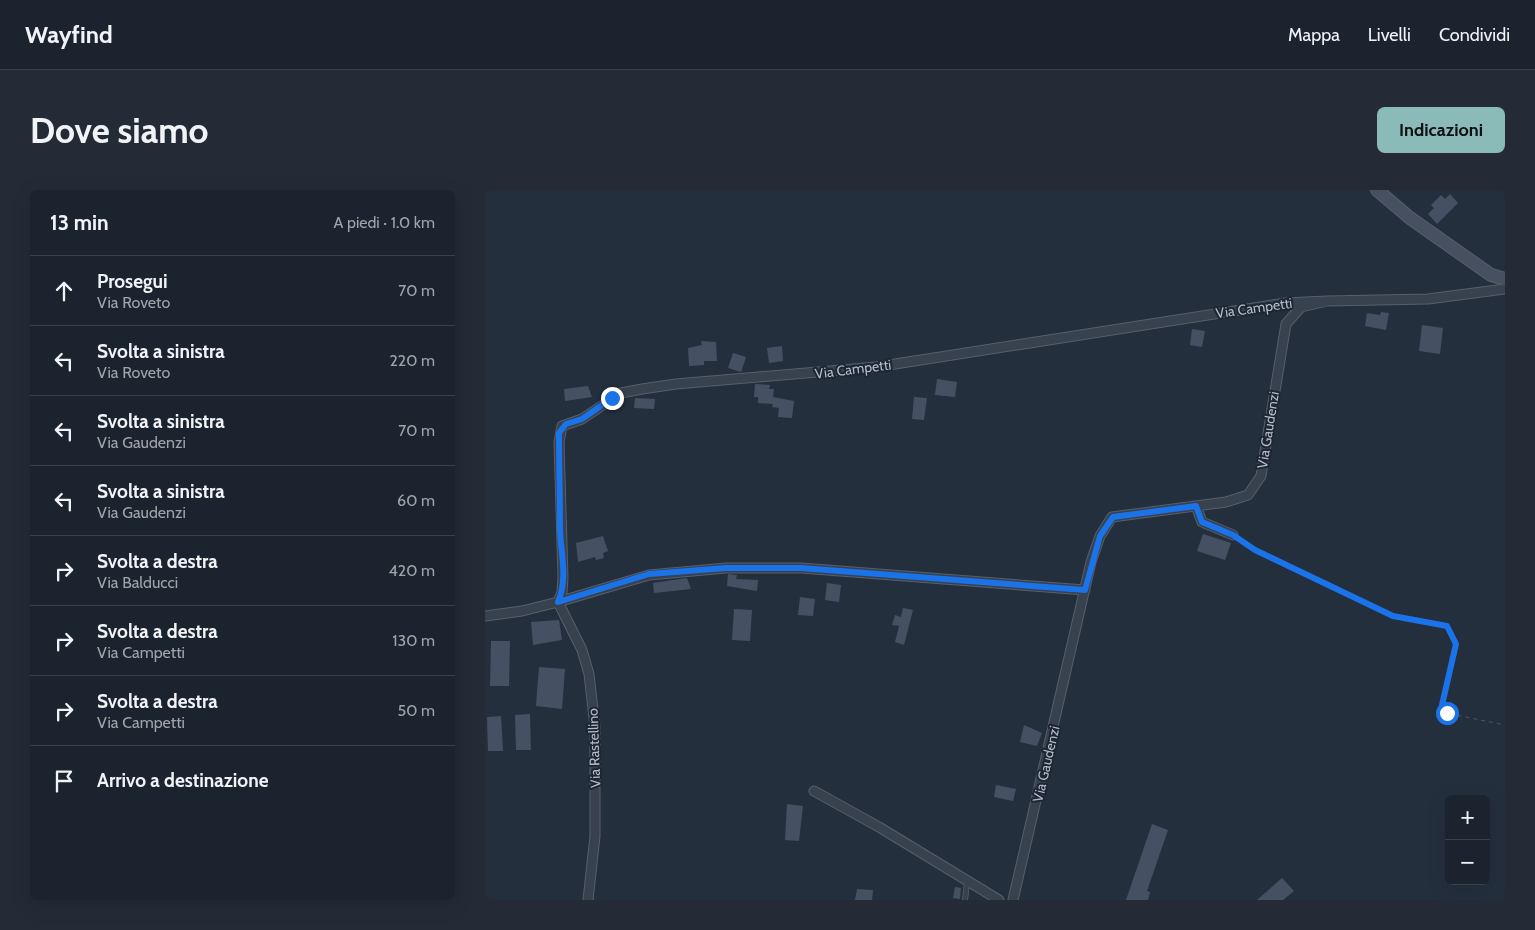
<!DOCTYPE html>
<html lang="it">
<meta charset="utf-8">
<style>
body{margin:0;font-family:Cabin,sans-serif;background:#242b36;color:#f1f3f6}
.controls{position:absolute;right:15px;bottom:15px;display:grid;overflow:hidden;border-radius:8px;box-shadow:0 5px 20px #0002}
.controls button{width:45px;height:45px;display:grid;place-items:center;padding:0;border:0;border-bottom:1px solid #39404a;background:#1b232e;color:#f1f3f6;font:25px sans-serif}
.stop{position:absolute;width:15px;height:15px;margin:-11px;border:4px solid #1a73e8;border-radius:50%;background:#fff}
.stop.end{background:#1a73e8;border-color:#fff;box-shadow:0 1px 5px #0008}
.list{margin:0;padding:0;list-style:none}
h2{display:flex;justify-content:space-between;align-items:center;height:65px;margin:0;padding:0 20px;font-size:21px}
h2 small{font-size:16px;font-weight:400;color:#a0a4aa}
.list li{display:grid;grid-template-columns:32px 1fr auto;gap:15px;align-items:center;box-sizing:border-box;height:70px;padding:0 20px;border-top:1px solid #39404a}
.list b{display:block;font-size:19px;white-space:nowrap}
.list p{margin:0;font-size:16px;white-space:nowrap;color:#a0a4aa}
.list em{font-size:16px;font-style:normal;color:#a0a4aa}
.icon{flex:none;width:28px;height:28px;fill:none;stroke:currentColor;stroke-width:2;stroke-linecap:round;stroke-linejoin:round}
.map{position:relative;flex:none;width:1020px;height:710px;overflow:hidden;border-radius:8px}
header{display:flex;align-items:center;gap:30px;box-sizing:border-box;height:70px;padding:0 25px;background:#1b232e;border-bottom:1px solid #39404a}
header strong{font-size:24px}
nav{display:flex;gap:28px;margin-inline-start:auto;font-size:18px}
.intro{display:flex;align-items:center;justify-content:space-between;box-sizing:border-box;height:120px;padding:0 30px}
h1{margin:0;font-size:35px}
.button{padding:12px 22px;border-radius:8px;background:#8bbbb9;color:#111;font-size:18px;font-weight:700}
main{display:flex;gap:30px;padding:0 30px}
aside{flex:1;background:#1b232e;border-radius:8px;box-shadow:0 5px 20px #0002}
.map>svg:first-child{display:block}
.building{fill:#455162}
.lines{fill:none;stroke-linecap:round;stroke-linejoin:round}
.lane-casing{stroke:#565f6c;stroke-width:6}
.street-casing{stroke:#565f6c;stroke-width:11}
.secondary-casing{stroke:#565f6c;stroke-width:14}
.path{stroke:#44595c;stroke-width:1;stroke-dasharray:4 4;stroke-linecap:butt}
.lane{stroke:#38414e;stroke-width:4.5}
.street{stroke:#38414e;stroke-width:9}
.secondary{stroke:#465061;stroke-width:12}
.route{stroke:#1a73e8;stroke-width:6}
.labels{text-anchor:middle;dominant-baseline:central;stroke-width:4;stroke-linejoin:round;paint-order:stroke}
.street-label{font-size:14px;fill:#b4bcc9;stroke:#1d2633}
</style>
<header>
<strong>Wayfind</strong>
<nav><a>Mappa</a><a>Livelli</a><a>Condividi</a></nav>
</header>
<div class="intro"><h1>Dove siamo</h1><a class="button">Indicazioni</a></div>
<main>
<aside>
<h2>13 min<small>A piedi · 1.0 km</small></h2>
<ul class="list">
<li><svg class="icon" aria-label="ahead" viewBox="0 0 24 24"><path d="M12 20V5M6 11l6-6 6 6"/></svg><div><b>Prosegui</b><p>Via Roveto</p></div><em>70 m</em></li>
<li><svg class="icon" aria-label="left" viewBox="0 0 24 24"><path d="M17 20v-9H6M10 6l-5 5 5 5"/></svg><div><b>Svolta a sinistra</b><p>Via Roveto</p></div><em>220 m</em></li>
<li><svg class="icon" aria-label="left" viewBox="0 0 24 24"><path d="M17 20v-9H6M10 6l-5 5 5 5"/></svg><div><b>Svolta a sinistra</b><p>Via Gaudenzi</p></div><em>70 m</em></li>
<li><svg class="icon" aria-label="left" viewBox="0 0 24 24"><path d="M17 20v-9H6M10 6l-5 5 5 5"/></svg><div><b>Svolta a sinistra</b><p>Via Gaudenzi</p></div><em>60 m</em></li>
<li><svg class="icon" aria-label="right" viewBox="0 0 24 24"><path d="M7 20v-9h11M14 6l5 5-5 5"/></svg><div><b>Svolta a destra</b><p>Via Balducci</p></div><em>420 m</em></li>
<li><svg class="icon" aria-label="right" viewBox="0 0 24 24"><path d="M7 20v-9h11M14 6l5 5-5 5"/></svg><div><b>Svolta a destra</b><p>Via Campetti</p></div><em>130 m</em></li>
<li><svg class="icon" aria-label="right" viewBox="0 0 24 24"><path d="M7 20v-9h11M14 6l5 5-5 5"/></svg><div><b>Svolta a destra</b><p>Via Campetti</p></div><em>50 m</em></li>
<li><svg class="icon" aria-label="arrive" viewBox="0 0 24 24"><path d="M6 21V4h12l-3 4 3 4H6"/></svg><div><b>Arrivo a destinazione</b></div></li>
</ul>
</aside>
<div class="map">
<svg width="1020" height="710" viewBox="0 0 1020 710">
<rect width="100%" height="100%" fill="#242f3e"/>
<path class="building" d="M965,4L973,13L952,34L943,24L949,18L946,15L956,5L960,9Z
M896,122L904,123L901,140L880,136L882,123L895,125Z
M937,135L958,138L955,164L934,161Z
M707,139L720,141L717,157L705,155Z
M216,151L231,152L232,171H219V175L204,176L203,158L217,155Z
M297,156L298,171L284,173L282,158Z
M248,163L261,167L256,182L243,178Z
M452,189L472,192L470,207L450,205Z
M270,194L285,195L284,199H289L288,207L309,211L307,228L293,227L294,218L287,217L288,214L273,213V207H269Z
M103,196L107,207L80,211L79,199Z
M429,207L442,208L439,230L427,229Z
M150,208L170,209L169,219L149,218Z
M718,344L746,353L740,370L712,361Z
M118,346L123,361L118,363L119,368L111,370L110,367L93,372L91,353Z
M243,384L252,385L251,389L273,390L272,401L242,396Z
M202,388L206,399L169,403L168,393Z
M342,393L356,395L354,412L340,410Z
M315,407L330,409L328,426L313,425Z
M418,418L428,420L419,455L410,452L414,436L407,435L410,425L416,427Z
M249,419L267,420L265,451L247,450Z
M74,430L77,450L48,455L46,432Z
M6,451H25L24,496H5Z
M54,477L80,479L77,519L51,516Z
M45,524L46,560H31L30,525Z
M16,526L18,561H3L2,527Z
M539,535L557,543L552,556L535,552Z
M511,595L531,599L528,611L509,607Z
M302,614L318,616L314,651L300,650Z
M667,634L683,640L662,701L665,702L663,710H641Z
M797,688L809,701L798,710H772Z
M470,697L476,698L475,709L468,708Z
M372,699L388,700L387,710H370Z"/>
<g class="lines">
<g class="lane-casing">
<path id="lane" d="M480,710L482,692"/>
</g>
<g class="street-casing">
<path id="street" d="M711,316L717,332L748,345
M0,426L37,421L73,412L164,385L241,378H316L600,400
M329,601L394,637L514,710
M103,710L110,646V537L104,484L97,460L73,412L77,402L78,388L74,252L77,236L97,229L136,203L157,199L191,194L391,177L800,113L842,111
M528,710L606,372L615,346L627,327L741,312L763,305L776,286L801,134L816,117L842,111L943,109L1020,99"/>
</g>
<g class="secondary-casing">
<path id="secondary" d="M892,0L925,28L1006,85L1020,89"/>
</g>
<path class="path" d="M756,351L770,360L908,426L962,436L971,454L957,515L961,523L1020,535"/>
<use href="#lane" class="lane"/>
<use href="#street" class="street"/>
<use href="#secondary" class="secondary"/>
</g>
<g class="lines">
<path class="route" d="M127,208L97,229L81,234L74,243C74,275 75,308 75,340C76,364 83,389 73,412L164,384L241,378H316L600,400L615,346L628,327L711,316L717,332L748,345L770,360L908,426L962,436L971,454L957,515L962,523"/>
</g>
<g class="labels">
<g class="street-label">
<text transform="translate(769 118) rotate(-8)">Via Campetti</text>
<text transform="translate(368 179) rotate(-7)">Via Campetti</text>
<text transform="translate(783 240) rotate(-81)">Via Gaudenzi</text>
<text transform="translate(109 558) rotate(-92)">Via Rastellino</text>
<text transform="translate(561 574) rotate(-77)">Via Gaudenzi</text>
</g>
</g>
</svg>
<div class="controls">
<button>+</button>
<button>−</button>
</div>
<div class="stop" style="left:962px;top:523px"></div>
<div class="stop end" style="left:127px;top:208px"></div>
</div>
</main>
